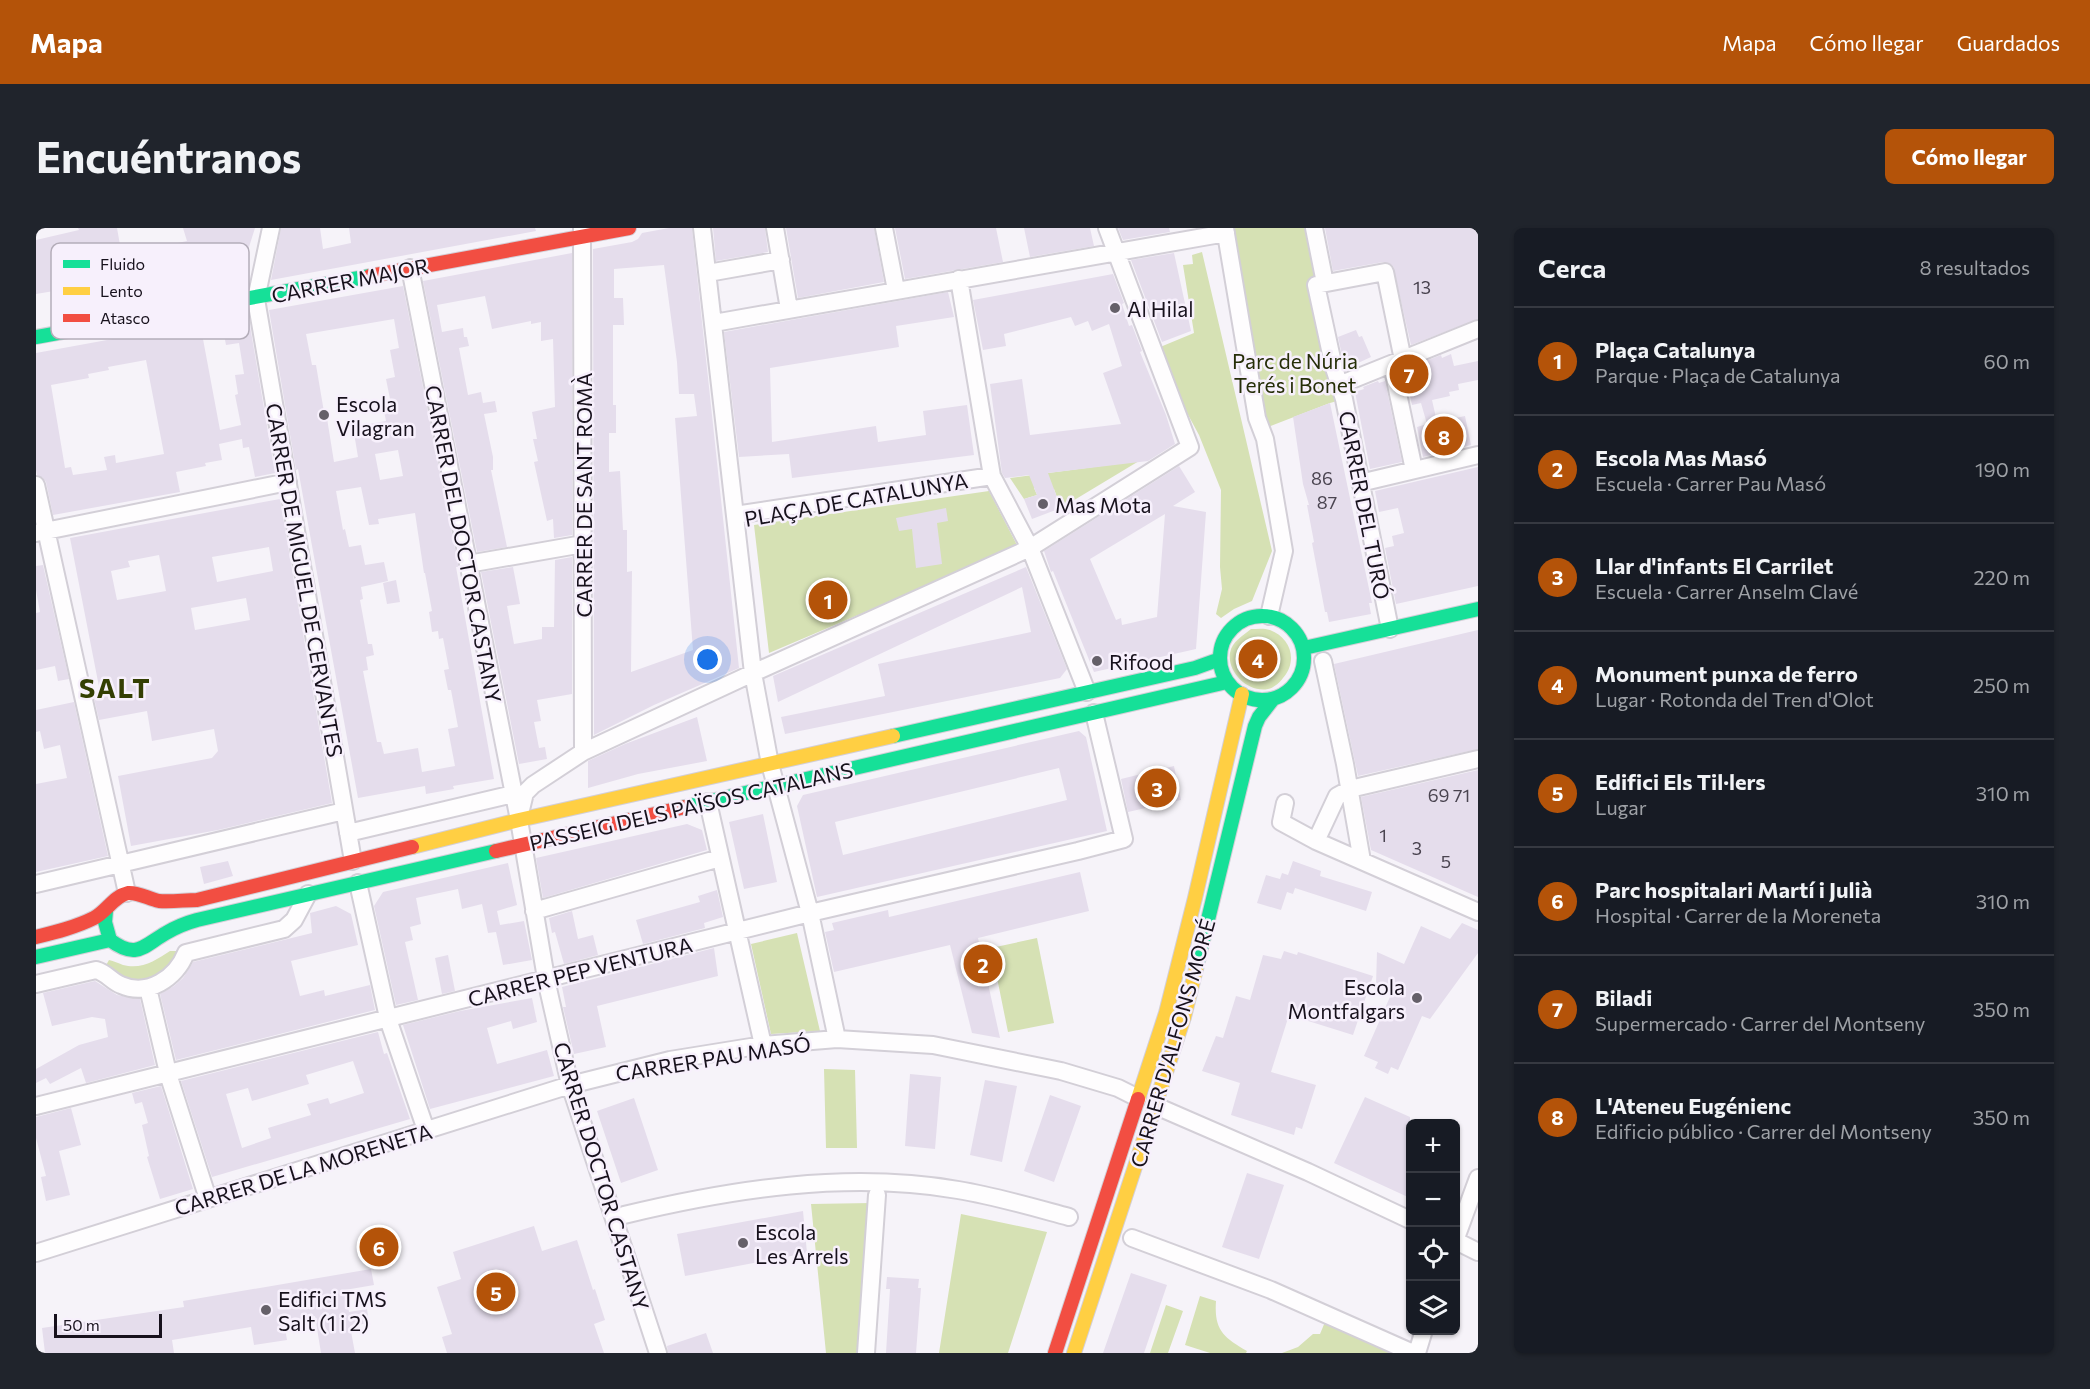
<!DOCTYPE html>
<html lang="es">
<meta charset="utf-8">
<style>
body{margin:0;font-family:Commissioner,sans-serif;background:#20242c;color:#f1f3f6}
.controls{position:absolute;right:18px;bottom:18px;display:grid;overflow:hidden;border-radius:9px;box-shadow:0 2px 4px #0004}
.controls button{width:54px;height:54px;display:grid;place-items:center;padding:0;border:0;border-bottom:2px solid #363941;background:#171b24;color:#f1f3f6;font:30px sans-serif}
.scale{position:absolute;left:18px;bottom:15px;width:108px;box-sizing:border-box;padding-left:6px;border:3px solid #17111c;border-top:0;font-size:16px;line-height:21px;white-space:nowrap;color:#17111c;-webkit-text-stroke:4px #f7f0fc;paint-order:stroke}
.you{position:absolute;left:672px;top:432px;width:21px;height:21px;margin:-15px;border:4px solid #fff;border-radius:50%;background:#1a73e8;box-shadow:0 0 0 9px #1a73e833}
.badge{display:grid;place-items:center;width:39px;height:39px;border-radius:50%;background:#b45309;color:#fff;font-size:20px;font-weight:700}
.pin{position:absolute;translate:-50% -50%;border:3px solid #fff;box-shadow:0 2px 6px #0006}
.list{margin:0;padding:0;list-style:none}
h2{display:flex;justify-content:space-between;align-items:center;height:78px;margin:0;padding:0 24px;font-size:26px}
h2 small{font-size:20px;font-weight:400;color:#9ea1a6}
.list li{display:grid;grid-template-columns:39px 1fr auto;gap:18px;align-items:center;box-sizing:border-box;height:108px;padding:0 24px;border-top:2px solid #363941}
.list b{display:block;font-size:22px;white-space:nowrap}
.list p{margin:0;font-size:20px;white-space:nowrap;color:#9ea1a6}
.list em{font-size:20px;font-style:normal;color:#9ea1a6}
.icon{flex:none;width:33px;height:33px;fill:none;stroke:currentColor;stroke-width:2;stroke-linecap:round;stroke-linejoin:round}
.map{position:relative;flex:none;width:1442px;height:1125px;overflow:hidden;border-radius:9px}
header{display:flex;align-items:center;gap:36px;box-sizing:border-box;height:84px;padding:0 30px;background:#b45309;color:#fff}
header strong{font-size:28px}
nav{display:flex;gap:33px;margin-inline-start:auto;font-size:21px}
.intro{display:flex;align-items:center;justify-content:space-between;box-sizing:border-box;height:144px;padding:0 36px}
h1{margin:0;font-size:42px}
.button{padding:15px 27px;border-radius:9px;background:#b45309;color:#fff;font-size:21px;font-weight:700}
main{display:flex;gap:36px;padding:0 36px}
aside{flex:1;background:#171b24;border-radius:9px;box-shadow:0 2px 4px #0004}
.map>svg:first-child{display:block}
.green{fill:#d6e1b4}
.building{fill:#e5ddec;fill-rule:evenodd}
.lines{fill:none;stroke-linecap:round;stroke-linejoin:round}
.street-casing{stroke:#d3cfd7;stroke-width:20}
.fast-casing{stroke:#d3cfd7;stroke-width:16}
.slow-casing{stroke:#d3cfd7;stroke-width:16}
.jam-casing{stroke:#d3cfd7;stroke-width:16}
.street{stroke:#fefdfe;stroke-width:16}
.fast{stroke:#16e098;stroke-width:14}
.slow{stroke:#ffcf43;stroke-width:14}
.jam{stroke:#f24e42;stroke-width:14}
.poi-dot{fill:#656069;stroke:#f7f0fc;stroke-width:2}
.labels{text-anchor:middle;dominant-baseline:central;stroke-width:5;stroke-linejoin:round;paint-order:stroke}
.number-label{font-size:18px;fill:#4a4450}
.street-label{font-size:21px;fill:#17111c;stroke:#f7f0fc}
.poi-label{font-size:21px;fill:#17111c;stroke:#f7f0fc;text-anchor:start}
.park-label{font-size:21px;fill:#262e08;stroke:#f7f0fc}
.district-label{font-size:27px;font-weight:bold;letter-spacing:1.5px;fill:#343f03;stroke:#f7f0fc}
.key{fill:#f7f0fc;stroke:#b4adb9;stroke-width:1.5}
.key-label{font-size:16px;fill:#17111c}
</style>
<header>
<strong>Mapa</strong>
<nav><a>Mapa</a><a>Cómo llegar</a><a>Guardados</a></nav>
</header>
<div class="intro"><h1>Encuéntranos</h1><a class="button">Cómo llegar</a></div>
<main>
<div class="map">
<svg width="1442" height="1125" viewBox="0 0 1442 1125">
<rect width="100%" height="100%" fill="#f6f3f9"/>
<path class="green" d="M1192,0H1274L1308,171L1294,175L1227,201Z
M1166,24L1236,323L1216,373L1198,381L1185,390L1180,386L1186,361L1184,339L1185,262L1163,207L1117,122L1158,105L1147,37L1157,36L1156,27Z
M1103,233L1025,280L1018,261L998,260L1001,267L988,271L974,250Z
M953,263L982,319L733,425L718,297Z
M1215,401C1221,401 1228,400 1234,402C1255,410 1262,433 1247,450C1244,454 1238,460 1232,461C1213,465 1191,445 1194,425C1196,413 1207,408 1215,401Z
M761,705L784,803L735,806L715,716Z
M1001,710L1018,795L972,804L955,720Z
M134,723H142L130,745L100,757L69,739L73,732C78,733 82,735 87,737C106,742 120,732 134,723Z
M788,841L819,842L821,920H790Z
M835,975L821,1125H790L775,976Z
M925,986L1011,1004L972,1125H903Z
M1164,1068L1180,1073C1178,1102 1187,1109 1211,1123L1210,1125H1174L1149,1117Z
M1130,1077L1147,1083L1132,1125H1114Z
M1289,1094L1354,1125H1246L1262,1119L1277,1106H1284Z"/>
<path class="building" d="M42,0H81L90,51L0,66V12L43,2Z
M147,0H219L207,38L157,43L124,51L118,20L151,13Z
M245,0H284L287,21L315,15L313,0H499L500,3L235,52Z
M633,0H656L703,440L618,477L558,507L557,21L596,14L602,11L606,5ZM628,37L641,134L643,166H658L661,188L639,190L657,422L595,444L596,343L591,344V302H587L584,243L573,244V205H580V177H577V97H588L587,70H578V41Z
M677,0H729L732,24L680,33Z
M750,0H838L848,54L762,70Z
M859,0H960L967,34L869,51Z
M988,0H1054L1058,18L994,29Z
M1082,0H1133L1134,4L1087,12Z
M1289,0H1442V91L1375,117L1357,38L1347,34L1297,43Z
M536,25V307L518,310L517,291L511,293L498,234L502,233L497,211H501L496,184L519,179L517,111L505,113V94L495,96V93L456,101L449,68L401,77L406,104L427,100L428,109H431L433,118L423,120L432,167L445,164L447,175L459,173L461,184L448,186L457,229V242H455L471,319L441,324L387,53Z
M1138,25L1155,103L1126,114L1095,32Z
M1077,46L1088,75L1086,76L1093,98L1096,97L1106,123L1104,124L1130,187L1139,216L1112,233L1012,245L1025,280L996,291L988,271L1001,267L993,247L969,250L966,245L954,156L986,151L994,207L1085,196L1067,145L1086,138L1073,96L1056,103L1052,93L1039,98L1035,89L968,106L970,118L947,122L937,72Z
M367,58L422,336V339H420L458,551L417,558L418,561L390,566L389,558L322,570L262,241L260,242L233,82ZM358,91L363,120L354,122L359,149L350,151L354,171L346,173L350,193L317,199L322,229L298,234L290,184H288L280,137H276L270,106ZM362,222L367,248L344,252L339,226ZM325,259L333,297L343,296L342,291L379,285L388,345H389L396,383L393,384L396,404L402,403L403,411L407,410L413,441L408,442L412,462H415L422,499L412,501L419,538L386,544L382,520L348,526L345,514H341L327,443L332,442L330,429L338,427L336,416H332L324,372L327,371L325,359L352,353L348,334L329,337L325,317L313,319L309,301L307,302L300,263Z
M912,64L918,89L860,98L863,119L734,140L736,214L840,198L842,214L890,207L887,183L931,177L938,227L756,250L753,226L703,229L688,104Z
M212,86L239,245L219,249L213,219L207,220L206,211L183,216L186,232L169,235L170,238L140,244L144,264L17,287L10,254L7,250L1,247L0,242V125L164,95L184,202L205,197L199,167L202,166L199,147L208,146L203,115L190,117L185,91ZM110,132L128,226L80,235L79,227L68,229L71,242L37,247L35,239L29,240L15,157L53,150L52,146L73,142L72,139Z
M1320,102L1323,109L1326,108L1335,129L1309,141L1302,109Z
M1415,126L1418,138L1442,133V152L1422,156L1423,162L1413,164L1414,168L1396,172L1401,194L1429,188L1435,217L1387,229L1381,199L1391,196L1385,175L1376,177L1369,145L1378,141L1377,138L1405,127L1406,130Z
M1342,153L1343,155L1349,153L1366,234L1334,241L1319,164L1328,161L1327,159Z
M1294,175L1336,375H1333L1335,386L1293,394L1291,384H1289L1276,315L1278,314L1271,277H1273L1267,256L1257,189Z
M1143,238L1159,264L1137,278L1170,284L1160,421L1058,444L1017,343L1015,344L1008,323ZM1129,286L1121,389L1086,397L1085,390L1080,392L1054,331Z
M1442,239V358L1360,376L1349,320L1358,318L1356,308L1368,305L1362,280L1343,284L1339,263Z
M244,271L296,575L182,602L95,618L82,548L176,530L182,523L178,501L116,513L111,483L63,492L58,470L65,469L34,310ZM233,319L237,343L181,354L176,329ZM123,327L130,363L81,372L75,343L94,339L92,333ZM210,370L214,392L159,402L155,380Z
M910,280L912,293L901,295L906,336L880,340L876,301L863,303L860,290Z
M536,329V466L501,472L505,493L498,494L503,520L509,519L511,531L483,536L445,344L477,339L484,376L471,378L478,416L506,411V399H518L519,332Z
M7,337L33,451L22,453L19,438L0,442V385L4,384L0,362V338Z
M990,339L1031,441L1024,450L749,506L745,489L849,468L842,436L995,404L986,359L742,474L737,448Z
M360,352L364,374L351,376L347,355Z
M1442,402V521L1322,548L1298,436Z
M38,474L72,628L0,644V556L31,550L24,517L8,521L4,503L0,504V482Z
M661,489L671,533L602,546L552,560V533L589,516Z
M1043,503L1050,509L1071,603L781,669L761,578L767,567ZM1023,540L1031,572L807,627L799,594Z
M1138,538L1145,572L1092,584L1085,551Z
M1442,542V669L1335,622L1325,569Z
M727,586L741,654L708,661L693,594Z
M651,596L666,602L671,622L507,670L500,630Z
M192,633L197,648L168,656L164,639Z
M1257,633L1285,643L1284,648L1336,664L1330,683L1259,660L1257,666L1251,664L1245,682L1221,675L1230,647L1244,651L1246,645L1252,647Z
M472,635L481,677L461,683L464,697L488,693L496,732L467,737L460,704L452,705L446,676L426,681L422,661L380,670L385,696L374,699L377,712L369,714L382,772L360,777L338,678L347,664Z
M1044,644L1053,683L942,710L964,810L936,805L914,717L798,744L789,704L798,702L796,695L852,682L853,689Z
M681,662L687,689L668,695L669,700L607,716L600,692L664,674L662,668Z
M300,678L315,686L322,717L255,733L264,768L288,762L289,768L334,757L339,782L140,832L124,766L138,758L147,750L157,734L276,705L274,685Z
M536,683L542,711L557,707L562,727L528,736L519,704L516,705L513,690Z
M1426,695L1442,702V725L1394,791L1386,788L1362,842L1355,839L1352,846L1339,840L1342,834L1328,828L1357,762L1340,757L1341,724L1368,736L1385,698L1414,711Z
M678,720L682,748L561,778L570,819L538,826L527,779H530L526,759Z
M1248,723L1261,727L1262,724L1337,748L1317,807L1253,787L1235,844L1280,857L1266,901L1260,899L1258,907L1195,887L1204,855L1166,843L1180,808L1187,810L1200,768L1214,772L1227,727L1245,731Z
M412,727L419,763L406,766L399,730Z
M59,753L81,767L104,771L119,837L50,855L45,840L14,856L10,850L0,855V841L43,817L72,809L69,791L56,789L16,798L7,765Z
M496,770L501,794L477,801L475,793L451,800L461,836L511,822L518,848L394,881L367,797L424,783Z
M342,804L348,826L351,825L374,891L176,949L145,853ZM317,833L328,865L294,876L292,870L271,876L275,887L232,900L235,910L206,920L190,866L212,860L216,873L273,856L270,847Z
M874,846L905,849L899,921L869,918Z
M949,852L981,858L966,934L934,927Z
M125,858L157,961L124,971L111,929L113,928L106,897L112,895L106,874L99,876L96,865Z
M1014,867L1045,878L1018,954L988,943Z
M1329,869L1374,889V970L1298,935Z
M598,870L622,942L585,955L561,883Z
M35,880L45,917L23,923L34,967L10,973L5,949L10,948L0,910V889Z
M1211,945L1248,957L1223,1031L1186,1019Z
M767,983L771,1025L649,1048L641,1006Z
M498,998L506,1023L541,1012L557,1062L559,1061L569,1092L558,1096L568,1125H411L406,1109L416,1106L401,1059L425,1051L417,1024Z
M335,1041L338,1057L309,1062L313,1084L331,1081L333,1095L314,1098L319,1125H285L279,1088L248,1094L251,1112L218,1117L215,1099L136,1112L138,1125H9L6,1100L148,1079L147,1073Z
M1095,1045L1131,1057L1108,1125H1067Z
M851,1049L883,1051L882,1060H885L880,1125H850L854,1061H850Z
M670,1105L677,1125H632L631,1118Z"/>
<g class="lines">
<g class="street-casing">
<path id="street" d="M235,0L220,71L317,633
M546,0L547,524
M666,0L717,445L734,536L774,685L801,811
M739,0L753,81
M848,0L860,62
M1189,0L1221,190L1229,211L1248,323L1233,388
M1278,0L1289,55
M374,40L483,592L511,756L534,857L622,1125
M672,45L745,32
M923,51L956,248
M678,95L1190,5
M1356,137L1378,242
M1303,157L1442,101
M1324,255L1442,227
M0,257L91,665
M0,305L252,254
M432,336L547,316
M1354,401L1308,171L1298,140L1280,57L1349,44L1367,132
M1287,433L1309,536L1326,633
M1051,464L994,320L1154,219L1071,0
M672,574L727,817
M1249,575L1245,594L1280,613L1442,684
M483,590L489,565L497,557L547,524L717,445L994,320L956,248L699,287
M312,605L477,566
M1280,613L1301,568L1314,561L1442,531
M322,655L353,794L390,902
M0,656L308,583
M498,683L684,630
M0,756L60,742C71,745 75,753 85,757C112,769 140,750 150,725L248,701L258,692L272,666
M112,760L133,849L172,971
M0,878L774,685L1042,623L1088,611L1058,485
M1120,878L1272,944L1374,992
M588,987C696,961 811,943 922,962C959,968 996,979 1033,989
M1096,1010L1235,1062L1377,1125
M1420,1010L1442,950
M1420,1013L1442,1024
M0,1025L534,857L634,832L727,817L801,811L897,817L1025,843L1082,860L1102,870
M830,1125L841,967
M1381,1125L1388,1102"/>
</g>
<g class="fast-casing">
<path id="fast" d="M0,109L334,48
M1184 430a42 42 0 1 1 84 0a42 42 0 1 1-84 0Z
M1268,420L1442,381
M857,508L1159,440L1184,431
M649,579L1191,454
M70,683L69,694L74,712C101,732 107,718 130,705C140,699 150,695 161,692L460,623
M0,729L74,712
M1160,741L1219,498L1223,489L1237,471"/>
</g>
<g class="slow-casing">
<path id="slow" d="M376,619L483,592L857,508
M1102,871L1130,785L1159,670L1206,466
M1038,1125L1148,789L1160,741"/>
</g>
<g class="jam-casing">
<path id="jam" d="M334,48L593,0
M460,623L649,579
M0,709C20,704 40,699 58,690C70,684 78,668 92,665C102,664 113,671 123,673C136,674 149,672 161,672L376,619
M1019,1125L1102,871"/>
</g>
<use href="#street" class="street"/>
<use href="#fast" class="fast"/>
<use href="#slow" class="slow"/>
<use href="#jam" class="jam"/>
</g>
<g class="poi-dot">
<circle cx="1079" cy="80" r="6"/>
<circle cx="288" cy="187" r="6"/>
<circle cx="1007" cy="276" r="6"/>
<circle cx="1061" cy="433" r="6"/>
<circle cx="1381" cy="770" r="6"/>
<circle cx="707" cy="1015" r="6"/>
<circle cx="230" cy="1082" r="6"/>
</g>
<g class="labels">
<g class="number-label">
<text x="1386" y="59">13</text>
<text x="1286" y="250">86</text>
<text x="1291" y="274">87</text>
<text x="1413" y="567">69 71</text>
<text x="1347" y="607">1</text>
<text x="1381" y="620">3</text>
<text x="1410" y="633">5</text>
</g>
<g class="street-label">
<text transform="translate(314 52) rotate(-11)">CARRER MAJOR</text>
<text transform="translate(547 267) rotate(-90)">CARRER DE SANT ROMÀ</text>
<text transform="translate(820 271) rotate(-10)">PLAÇA DE CATALUNYA</text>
<text transform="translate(1329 277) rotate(79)">CARRER DEL TURÓ</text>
<text transform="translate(428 316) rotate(79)">CARRER DEL DOCTOR CASTANY</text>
<text transform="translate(269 352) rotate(80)">CARRER DE MIGUEL DE CERVANTES</text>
<text transform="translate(655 578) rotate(-13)">PASSEIG DELS PAÏSOS CATALANS</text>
<text transform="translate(544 743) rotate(-14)">CARRER PEP VENTURA</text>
<text transform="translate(1136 815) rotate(-74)">CARRER D'ALFONS MORÉ</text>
<text transform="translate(677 830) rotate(-9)">CARRER PAU MASÓ</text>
<text transform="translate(267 941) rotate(-17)">CARRER DE LA MORENETA</text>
<text transform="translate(566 948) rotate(73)">CARRER DOCTOR CASTANY</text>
</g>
<g class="poi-label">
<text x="1091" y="80">Al Hilal</text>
<text x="300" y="175">Escola<tspan x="300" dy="24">Vilagran</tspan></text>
<text x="1019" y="276">Mas Mota</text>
<text x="1073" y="433">Rifood</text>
<text x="1369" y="758" text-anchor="end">Escola<tspan x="1369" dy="24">Montfalgars</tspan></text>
<text x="719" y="1003">Escola<tspan x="719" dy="24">Les Arrels</tspan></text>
<text x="242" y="1070">Edifici TMS<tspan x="242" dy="24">Salt (1 i 2)</tspan></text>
</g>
<g class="park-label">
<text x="1259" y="132">Parc de Núria<tspan x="1259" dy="24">Terés i Bonet</tspan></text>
</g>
<g class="district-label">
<text x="79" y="459">SALT</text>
</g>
</g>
<rect x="15" y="15" width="198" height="96" rx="9" class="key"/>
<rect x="27" y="32" width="27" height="8" fill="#16e098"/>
<rect x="27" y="59" width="27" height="8" fill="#ffcf43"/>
<rect x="27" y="86" width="27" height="8" fill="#f24e42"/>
<g class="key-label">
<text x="64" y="42">Fluido</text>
<text x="64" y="69">Lento</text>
<text x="64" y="96">Atasco</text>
</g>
</svg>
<div class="controls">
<button>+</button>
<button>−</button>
<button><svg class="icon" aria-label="locate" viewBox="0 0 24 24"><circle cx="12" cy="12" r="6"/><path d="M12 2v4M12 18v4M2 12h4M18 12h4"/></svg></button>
<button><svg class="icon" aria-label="layers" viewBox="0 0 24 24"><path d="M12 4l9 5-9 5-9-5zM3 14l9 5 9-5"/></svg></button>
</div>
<div class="scale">50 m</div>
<div class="you"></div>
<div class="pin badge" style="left:792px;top:372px">1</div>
<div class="pin badge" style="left:947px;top:736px">2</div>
<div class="pin badge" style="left:1121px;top:560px">3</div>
<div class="pin badge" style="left:1222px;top:431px">4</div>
<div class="pin badge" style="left:460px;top:1064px">5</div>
<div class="pin badge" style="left:343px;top:1019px">6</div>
<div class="pin badge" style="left:1373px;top:146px">7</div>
<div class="pin badge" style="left:1408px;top:208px">8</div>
</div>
<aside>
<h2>Cerca<small>8 resultados</small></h2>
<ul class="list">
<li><span class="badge">1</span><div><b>Plaça Catalunya</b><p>Parque · Plaça de Catalunya</p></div><em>60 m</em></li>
<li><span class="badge">2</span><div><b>Escola Mas Masó</b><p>Escuela · Carrer Pau Masó</p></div><em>190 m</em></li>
<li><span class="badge">3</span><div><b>Llar d'infants El Carrilet</b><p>Escuela · Carrer Anselm Clavé</p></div><em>220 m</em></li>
<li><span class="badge">4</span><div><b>Monument punxa de ferro</b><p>Lugar · Rotonda del Tren d'Olot</p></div><em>250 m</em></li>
<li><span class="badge">5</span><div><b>Edifici Els Til·lers</b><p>Lugar</p></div><em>310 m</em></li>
<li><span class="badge">6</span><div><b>Parc hospitalari Martí i Julià</b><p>Hospital · Carrer de la Moreneta</p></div><em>310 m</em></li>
<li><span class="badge">7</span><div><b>Biladi</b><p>Supermercado · Carrer del Montseny</p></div><em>350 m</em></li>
<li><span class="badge">8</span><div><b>L'Ateneu Eugénienc</b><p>Edificio público · Carrer del Montseny</p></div><em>350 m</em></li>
</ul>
</aside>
</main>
